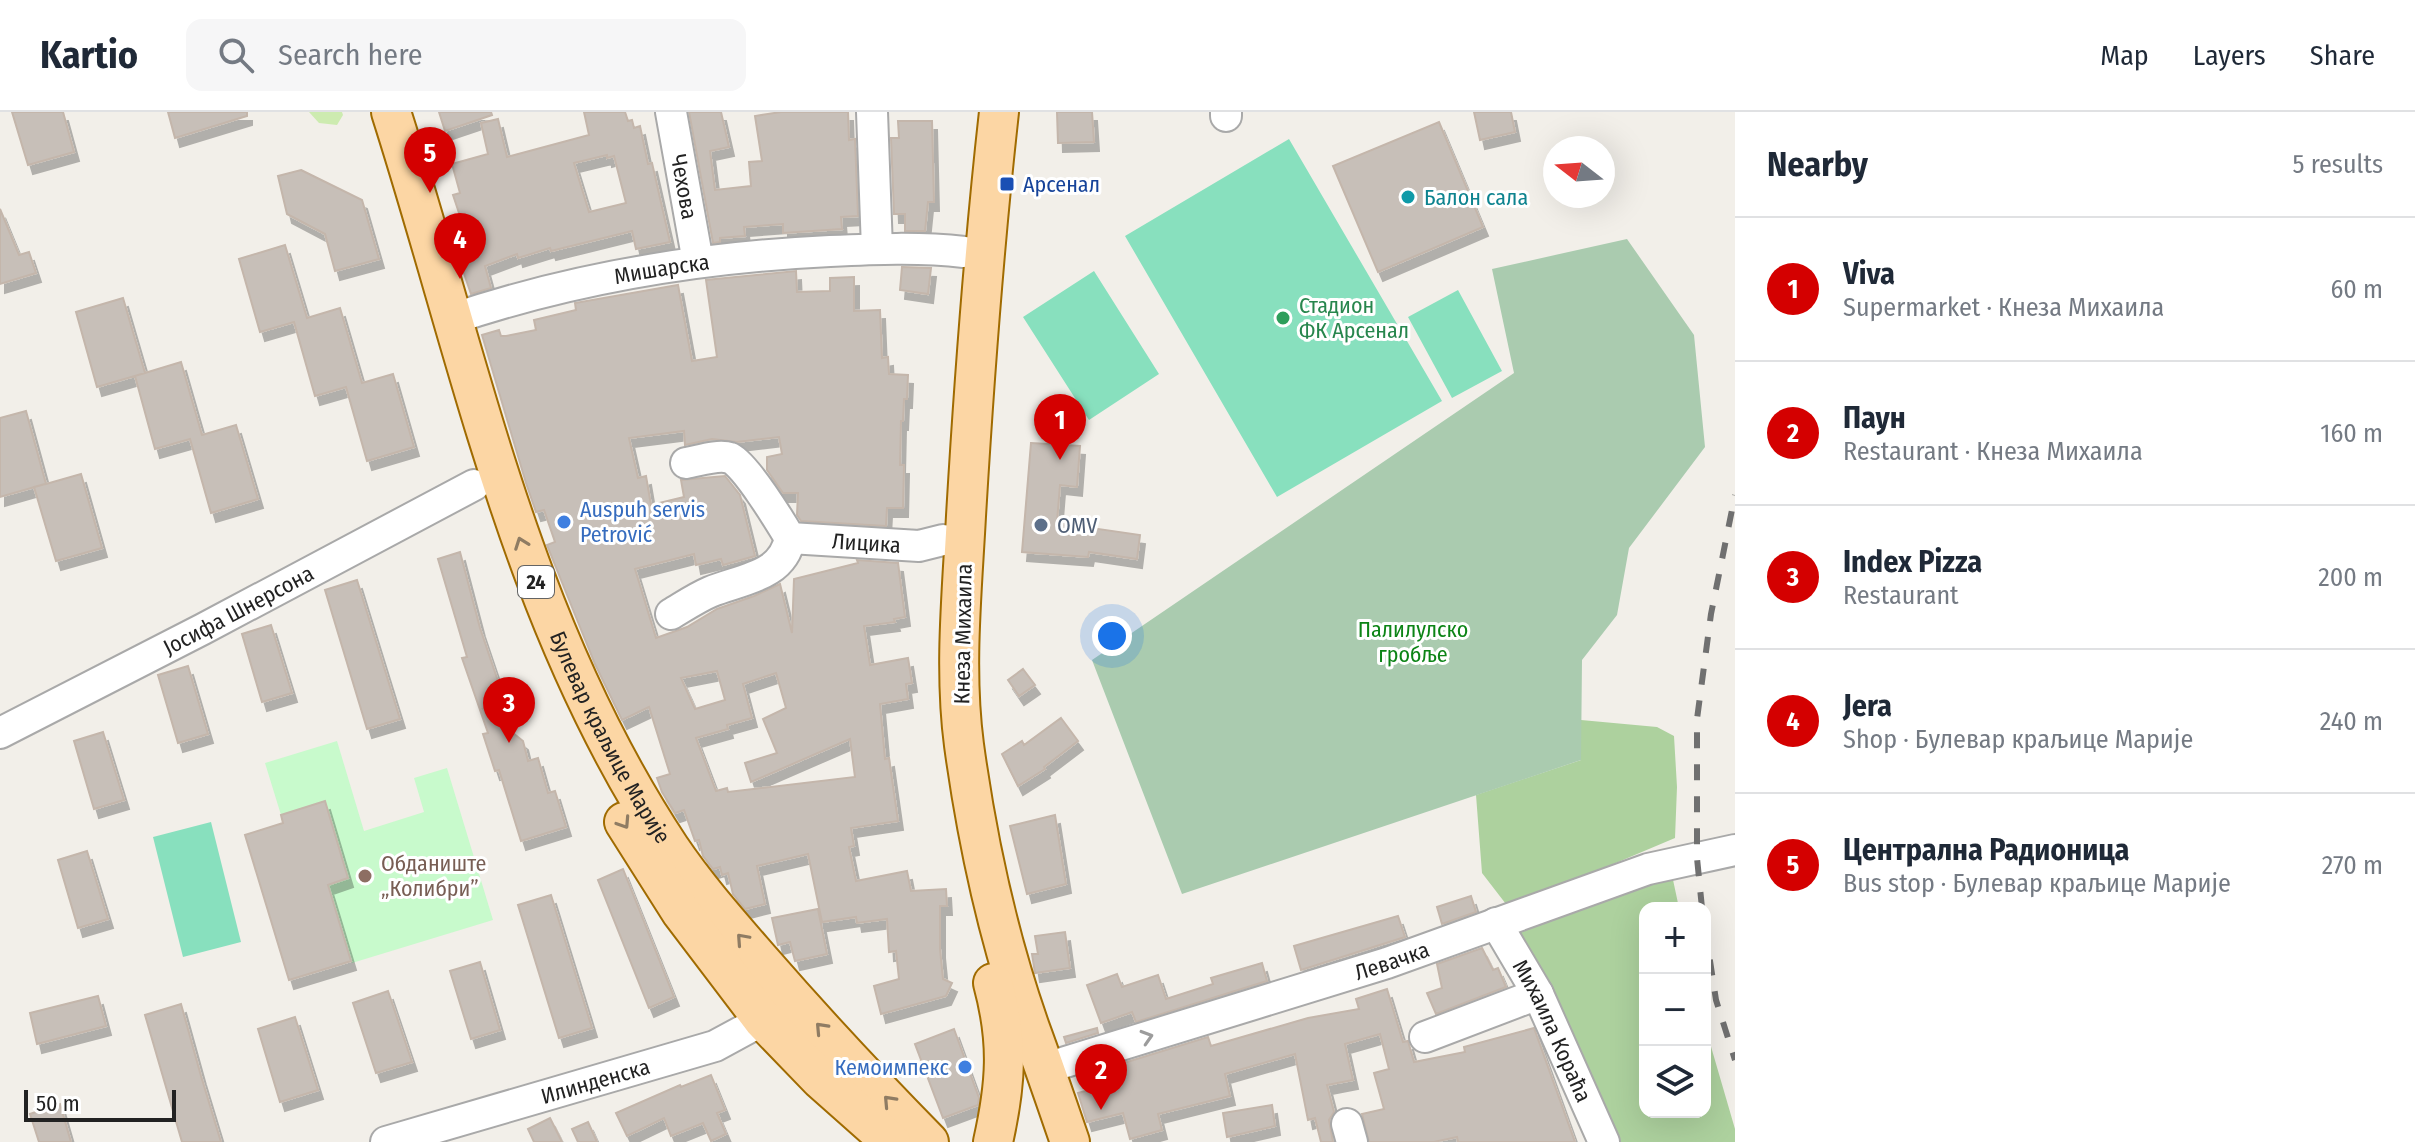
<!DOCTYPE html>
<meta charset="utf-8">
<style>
body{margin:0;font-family:"Fira Sans Condensed",sans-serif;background:#f6f6f7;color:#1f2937}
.controls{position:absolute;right:24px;bottom:24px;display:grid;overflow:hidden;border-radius:16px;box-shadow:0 8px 32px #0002}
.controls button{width:72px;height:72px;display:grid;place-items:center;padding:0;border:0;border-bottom:2px solid #e0e1e3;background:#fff;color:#1f2937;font:40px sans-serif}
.compass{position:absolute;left:1543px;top:24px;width:72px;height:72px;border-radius:50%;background:#fff;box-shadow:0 8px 32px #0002;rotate:287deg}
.scale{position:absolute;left:24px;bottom:20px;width:152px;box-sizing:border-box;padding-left:8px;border:4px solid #222;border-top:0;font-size:22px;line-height:28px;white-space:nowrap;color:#222;-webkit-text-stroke:6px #fff;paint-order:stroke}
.you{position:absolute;left:1112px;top:524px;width:28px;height:28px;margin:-20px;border:6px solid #fff;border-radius:50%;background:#1a73e8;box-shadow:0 0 0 12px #1a73e833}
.badge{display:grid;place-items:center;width:52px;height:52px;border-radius:50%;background:#d40000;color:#fff;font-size:26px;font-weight:700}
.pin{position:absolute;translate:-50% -66px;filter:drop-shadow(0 2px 4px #0008)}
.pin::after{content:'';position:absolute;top:42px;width:28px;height:24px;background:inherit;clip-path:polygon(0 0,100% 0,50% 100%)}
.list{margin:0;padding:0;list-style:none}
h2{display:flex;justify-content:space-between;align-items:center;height:104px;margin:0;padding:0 32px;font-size:34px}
h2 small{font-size:26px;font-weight:400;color:#747a83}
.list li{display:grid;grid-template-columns:52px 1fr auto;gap:24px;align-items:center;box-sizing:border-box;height:144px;padding:0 32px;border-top:2px solid #e0e1e3}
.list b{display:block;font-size:30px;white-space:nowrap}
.list p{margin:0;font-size:26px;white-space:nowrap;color:#747a83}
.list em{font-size:26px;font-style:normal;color:#747a83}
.icon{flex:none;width:44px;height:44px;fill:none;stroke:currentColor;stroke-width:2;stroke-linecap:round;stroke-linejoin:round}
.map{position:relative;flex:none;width:1735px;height:1030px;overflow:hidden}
header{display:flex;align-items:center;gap:48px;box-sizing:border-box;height:112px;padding:0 40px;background:#fff;border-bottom:2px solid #e0e1e3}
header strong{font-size:38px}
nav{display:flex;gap:44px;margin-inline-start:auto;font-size:28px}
.search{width:560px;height:72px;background:#f6f6f7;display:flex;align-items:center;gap:20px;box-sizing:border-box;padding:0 28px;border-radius:16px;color:#747a83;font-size:30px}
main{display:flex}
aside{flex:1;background:#fff}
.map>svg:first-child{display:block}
.grass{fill:#cdebb0}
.forest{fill:#add19e}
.cemetery{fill:#aacbaf}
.park{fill:#c8facc}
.pitch{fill:#88e0be}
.building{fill:#c7bfb8;stroke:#c4b6ab;stroke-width:2;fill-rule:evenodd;filter:url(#shadow)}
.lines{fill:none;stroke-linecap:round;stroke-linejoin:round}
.minor-casing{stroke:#a9a9a9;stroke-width:34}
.major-casing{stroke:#a06b00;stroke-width:42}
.minor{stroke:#fff;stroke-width:30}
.major{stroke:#fcd6a4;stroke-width:38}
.rail{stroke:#707070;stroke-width:6;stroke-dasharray:16 16;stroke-linecap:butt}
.oneway{stroke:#8f7c63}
.oneway2{stroke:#9c9c9c}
.transit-dot{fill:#1a4fb4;stroke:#fff;stroke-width:3}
.culture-dot{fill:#0f9aa8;stroke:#fff;stroke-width:3}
.leisure-dot{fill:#2e9e5b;stroke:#fff;stroke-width:3}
.shop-dot{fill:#3f7fe0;stroke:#fff;stroke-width:3}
.service-dot{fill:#5c6f8a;stroke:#fff;stroke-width:3}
.education-dot{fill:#8d6e63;stroke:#fff;stroke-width:3}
.labels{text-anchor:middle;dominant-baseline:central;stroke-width:6;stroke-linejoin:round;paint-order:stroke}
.shield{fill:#fff;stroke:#646464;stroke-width:2}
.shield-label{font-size:20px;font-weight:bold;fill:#222}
.transit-label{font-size:22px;fill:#164399;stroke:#fff;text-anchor:start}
.street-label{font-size:22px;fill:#222;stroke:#fff}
.culture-label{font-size:22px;fill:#0d838f;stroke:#fff;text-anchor:start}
.leisure-label{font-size:22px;fill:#27864d;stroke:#fff;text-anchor:start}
.shop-label{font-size:22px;fill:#366cbe;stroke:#fff;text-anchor:start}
.service-label{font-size:22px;fill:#4e5e75;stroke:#fff;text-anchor:start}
.park-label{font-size:22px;fill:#0c8416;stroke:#fff}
.education-label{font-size:22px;fill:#785e54;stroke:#fff;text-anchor:start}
</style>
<header>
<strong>Kartio</strong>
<div class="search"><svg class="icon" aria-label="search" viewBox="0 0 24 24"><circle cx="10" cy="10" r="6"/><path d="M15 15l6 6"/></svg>Search here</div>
<nav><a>Map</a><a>Layers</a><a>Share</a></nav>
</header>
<main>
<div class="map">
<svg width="1735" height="1030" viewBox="0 0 1735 1030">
<defs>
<filter id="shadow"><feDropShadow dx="5" dy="9" stdDeviation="0" flood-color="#0004"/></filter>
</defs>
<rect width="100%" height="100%" fill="#f2efe9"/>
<path class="grass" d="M309,0H342L343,3L337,13L319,11Z"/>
<path class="forest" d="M1581,608L1657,615L1674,624L1677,675L1675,726L1509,796L1482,761L1476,683L1581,648Z
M1672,763L1679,796H1645V1000H1705V914L1735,1017V1030H1611L1518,816Z"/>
<path class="cemetery" d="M1627,127L1694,223L1705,335L1629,436L1617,503L1582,548L1581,648L1182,782L1092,548L1514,261L1492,157Z"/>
<path class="park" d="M337,629L364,719L424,700L414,666L447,656L493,808L352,851L328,773L348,766L325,690L281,703L265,651Z"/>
<path class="pitch" d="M1289,27L1442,289L1277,385L1125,124Z
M1094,159L1159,262L1089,308L1023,205Z
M1458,178L1502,259L1452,286L1408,205Z
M211,710L241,830L183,845L153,725Z"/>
<path class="building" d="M12,0H63L74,40L28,53Z
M168,0H247V4L175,26Z
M439,0H491L492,3L445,19Z
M584,0H625L628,9L632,8L634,16L640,14L648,52L652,51L670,130L636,137L632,119L551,139L550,136L518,146L517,142L485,154L491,176L471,182L454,132L468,128L453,83L460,81L452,52L488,42L481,11L498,7L507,45L589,23ZM607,43V46L614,44L626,91L589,100L574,51Z
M689,0H721L729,35L710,39L715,78L751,74L749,50L762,49L755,4L781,0H848L849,28L855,27L858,104L841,105L842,117L783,121V112L744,115L745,124L720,126V130L713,131Z
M1057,0H1092L1094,30L1058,31Z
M1474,0H1511L1515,20L1480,28Z
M898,9H932L934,90H928L925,119H905V102H894L891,26H899Z
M1439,10L1483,115L1378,160L1333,54Z
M301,58L362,88L379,147L335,159L325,122L287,102L278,64Z
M0,97L19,143L29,140L36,161L0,172Z
M285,133L307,206L340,196L362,271L393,262L414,335L367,349L346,275L315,284L294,210L260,220L239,147Z
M902,155L931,156L928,182L900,178Z
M796,159L797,180L830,179V166L854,165V199L880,198L882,246L888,245L889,262L908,263L907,287H904L903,309H901L900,353H904L903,396H887L886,414L801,409L797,403L798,381H783L767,358V345L782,342L779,325L737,330L712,327L685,333L684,319L629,326L638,366L646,364L651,393L684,385L681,368L725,364L740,383L755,444L723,453L721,447L696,453L694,442L635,457L656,526L687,515L717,497L754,484L780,472L792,521L794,467L858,451L857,448L898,451L905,505L894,507L895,510L864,514L870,553L908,546L912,571L906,572L908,587L880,592L885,647L889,646L898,709L851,716L854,734L849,735L856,769L907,759L911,779L946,777L947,794H940V837L943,867L952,871L946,884L881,902L874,874L899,867L896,839L889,840L887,807L857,811L856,805L822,810L808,742L757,754L765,792L745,797L733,782L728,761L722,763L720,755L713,757L703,744L699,728L695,729L684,698L675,701L662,680L657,666L670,662L649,595L622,608L595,552L547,433L555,430L544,398L536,400L526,371L482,223L499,218L501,224H506L536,218L534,208L576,198L575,191L678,173L692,249L717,245L706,168ZM717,559L725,588L695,597L681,566ZM776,561L786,596L763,607L777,641L745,651L751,670L850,627L855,665L728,680L727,676L716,679L696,626L728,617L727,613L752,606L743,572Z
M123,186L145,261L97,275L76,200Z
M181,250L202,323L236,313L258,387L211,401L190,327L155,337L135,264Z
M26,299L46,372L81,362L102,436L56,449L34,375L45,372L0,385V306Z
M1031,331L1080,334L1077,375L1060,373L1057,410L1091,413V416L1140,423L1137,447L1089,440L1088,445L1022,440Z
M460,440L480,516L505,590L483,597L523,629L528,649L538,646L548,681L555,679L566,715L521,729L499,658L495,659L483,622L488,621L462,546L467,545L438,447Z
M357,468L400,607L367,617L325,478Z
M271,513L292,581L262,590L242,522Z
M188,554L208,622L178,631L158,563Z
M1023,557L1035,573L1019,584L1008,568Z
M1061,606L1078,629L1044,655L1045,657L1018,674L1002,642L1022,629L1024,633Z
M103,620L124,688L94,697L74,629Z
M325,689L348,766L328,773L351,849L289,868L245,723L283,711L281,703Z
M1055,703L1066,772L1027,782L1010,714Z
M87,739L108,807L78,816L58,748Z
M623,757L674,885L649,896L598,768Z
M551,783L592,916L559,926L518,793Z
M1471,784L1476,800L1442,812L1437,795Z
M818,797L827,842L795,849L790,830L778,833L772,806Z
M1398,804L1405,825L1301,858L1294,834Z
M1065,820L1070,856L1035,861L1032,842H1038L1035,824Z
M1482,836L1493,858L1498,856L1506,875L1436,902L1427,881L1442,876L1437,852Z
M480,850L500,918L471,927L450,859Z
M1262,851L1267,869L1136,910L1132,900L1101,911L1087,873L1117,862L1122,875L1158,863L1166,887L1213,872L1211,866Z
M1387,877L1403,930L1408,929L1414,950L1465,940L1464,935L1534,916L1575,1030H1458L1457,1025L1434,1030H1369L1362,1002L1384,997L1374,961L1389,957L1380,922L1345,932L1353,968L1327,973L1334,1000L1329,1008L1333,1030H1321L1315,1006L1308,1008L1295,942L1225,962L1230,984L1158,1002L1162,1018L1130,1027L1123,1001L1087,1010L1078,981L1105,974L1101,958L1208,925L1211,934L1308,906L1359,897L1356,887Z
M388,879L412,950L376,961L353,891Z
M98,884L106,914L37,932L30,901Z
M181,892L201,964L221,1030H182L145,903Z
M295,905L318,978L280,990L258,917Z
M1097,916L1098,921L1066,931L1064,925Z
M954,917L979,986L978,993L943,1006L915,932Z
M711,963L725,998L717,1001L726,1022L711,1029L703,1011L671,1024L664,1006L627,1024L616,1001L680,973L681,975Z
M60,992L71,1030H39L30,1002Z
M1272,993L1275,1014L1227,1025L1223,1001Z
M550,1006L562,1030H534L528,1017Z
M588,1010L597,1030H578L572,1017Z"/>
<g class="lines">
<g class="minor-casing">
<g id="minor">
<path id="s1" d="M671,0L698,150"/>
<path d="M872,0L877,137"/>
<path d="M1226,0V4"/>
<path id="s2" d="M452,207C573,166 702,145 830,139C874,137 920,135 964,140"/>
<path id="s3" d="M686,351C698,349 718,342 730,346C744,350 781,411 790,426L919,434L943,428"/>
<path d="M671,502C683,495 696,486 710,480C741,467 783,465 790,426"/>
<path id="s4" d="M0,621L203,517L474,373"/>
<path id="s5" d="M1496,811L1538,882L1604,1030"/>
<path d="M1425,925L1538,882"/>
<path id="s6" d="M1046,956L1387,851L1648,757L1735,738"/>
<path d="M1347,1012L1352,1030"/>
<path id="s7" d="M386,1030L715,934L763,908L781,894"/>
</g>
</g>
<g class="major-casing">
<g id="major">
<path id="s8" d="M391,0C472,253 520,510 670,736C697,776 729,812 761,849C815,911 871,971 929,1030"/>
<path d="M999,0C984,134 974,269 966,404C962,480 954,558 964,633C977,728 998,825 1030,916C1044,954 1057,992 1070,1030"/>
<path d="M624,710L681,800L763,908L820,967L891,1030"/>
<path d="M993,1030C1006,972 1009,930 993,871"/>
</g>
</g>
<use href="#minor" class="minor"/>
<use href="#major" class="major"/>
<path class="rail" d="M1702,796L1697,746V607L1711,502L1735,383
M1705,816L1716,888L1735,948"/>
</g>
<defs><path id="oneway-chevron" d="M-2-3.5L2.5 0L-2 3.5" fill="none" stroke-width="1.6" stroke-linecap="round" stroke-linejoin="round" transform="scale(2)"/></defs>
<g class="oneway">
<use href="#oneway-chevron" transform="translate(521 431) rotate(-110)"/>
<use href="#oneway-chevron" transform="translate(624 711) rotate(57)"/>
<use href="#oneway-chevron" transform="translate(742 827) rotate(-132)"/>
<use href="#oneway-chevron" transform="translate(821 916) rotate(-133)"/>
<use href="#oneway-chevron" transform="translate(889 989) rotate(-133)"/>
</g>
<use class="oneway2" href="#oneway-chevron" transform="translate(1147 925) rotate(-17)"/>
<rect class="transit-dot" x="999" y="64" width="16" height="16" rx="4"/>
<circle class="culture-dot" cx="1408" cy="85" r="8"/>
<circle class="leisure-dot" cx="1283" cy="206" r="8"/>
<g class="shop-dot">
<circle cx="564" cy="410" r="8"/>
<circle cx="965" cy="955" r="8"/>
</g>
<circle class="service-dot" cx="1041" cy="413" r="8"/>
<circle class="education-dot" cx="365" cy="764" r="8"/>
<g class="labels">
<rect class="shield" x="518" y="454" width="36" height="32" rx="6"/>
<g class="shield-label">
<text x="536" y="470">24</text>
</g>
<g class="transit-label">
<text x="1023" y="72">Арсенал</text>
</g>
<g class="street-label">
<text stroke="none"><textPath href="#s1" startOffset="76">Чехова</textPath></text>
<text stroke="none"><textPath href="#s2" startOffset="216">Мишарска</textPath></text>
<text stroke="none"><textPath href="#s3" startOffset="222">Лицика</textPath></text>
<text stroke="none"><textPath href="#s4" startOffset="268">Јосифа Шнерсона</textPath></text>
<text transform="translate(963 522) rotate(-89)">Кнеза Михаила</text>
<text stroke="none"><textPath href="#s8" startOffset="664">Булевар краљице Марије</textPath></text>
<text stroke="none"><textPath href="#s6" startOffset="362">Левачка</textPath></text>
<text stroke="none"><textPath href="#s5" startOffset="122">Михаила Кораћа</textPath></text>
<text stroke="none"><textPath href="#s7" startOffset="218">Илинденска</textPath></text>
</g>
<g class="culture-label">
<text x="1424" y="85">Балон сала</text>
</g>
<g class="leisure-label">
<text x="1299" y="193">Стадион<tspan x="1299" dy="25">ФК Арсенал</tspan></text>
</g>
<g class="shop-label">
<text x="580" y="397">Auspuh servis<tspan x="580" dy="25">Petrović</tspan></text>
<text x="949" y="955" text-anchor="end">Кемоимпекс</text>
</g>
<g class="service-label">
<text x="1057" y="413">OMV</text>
</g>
<g class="park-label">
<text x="1413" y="517">Палилулско<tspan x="1413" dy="25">гробље</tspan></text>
</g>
<g class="education-label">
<text x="381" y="751">Обданиште<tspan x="381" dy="25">„Колибри”</tspan></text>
</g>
</g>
</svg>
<div class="controls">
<button>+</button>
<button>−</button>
<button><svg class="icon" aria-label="layers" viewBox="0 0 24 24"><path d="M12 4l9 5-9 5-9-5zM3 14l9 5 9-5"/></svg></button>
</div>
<svg class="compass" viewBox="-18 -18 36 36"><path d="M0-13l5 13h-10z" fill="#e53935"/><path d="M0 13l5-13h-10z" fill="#747a83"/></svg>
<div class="scale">50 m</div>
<div class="you"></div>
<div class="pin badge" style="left:1060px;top:348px">1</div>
<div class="pin badge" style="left:1101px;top:998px">2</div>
<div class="pin badge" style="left:509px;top:631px">3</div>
<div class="pin badge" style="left:460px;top:167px">4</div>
<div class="pin badge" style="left:430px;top:81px">5</div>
</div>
<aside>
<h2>Nearby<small>5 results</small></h2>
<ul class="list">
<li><span class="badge">1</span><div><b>Viva</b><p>Supermarket · Кнеза Михаила</p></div><em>60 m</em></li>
<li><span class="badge">2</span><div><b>Паун</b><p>Restaurant · Кнеза Михаила</p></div><em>160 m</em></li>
<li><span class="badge">3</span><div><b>Index Pizza</b><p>Restaurant</p></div><em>200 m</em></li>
<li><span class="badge">4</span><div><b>Jera</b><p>Shop · Булевар краљице Марије</p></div><em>240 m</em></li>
<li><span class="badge">5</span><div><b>Централна Радионица</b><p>Bus stop · Булевар краљице Марије</p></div><em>270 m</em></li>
</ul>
</aside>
</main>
